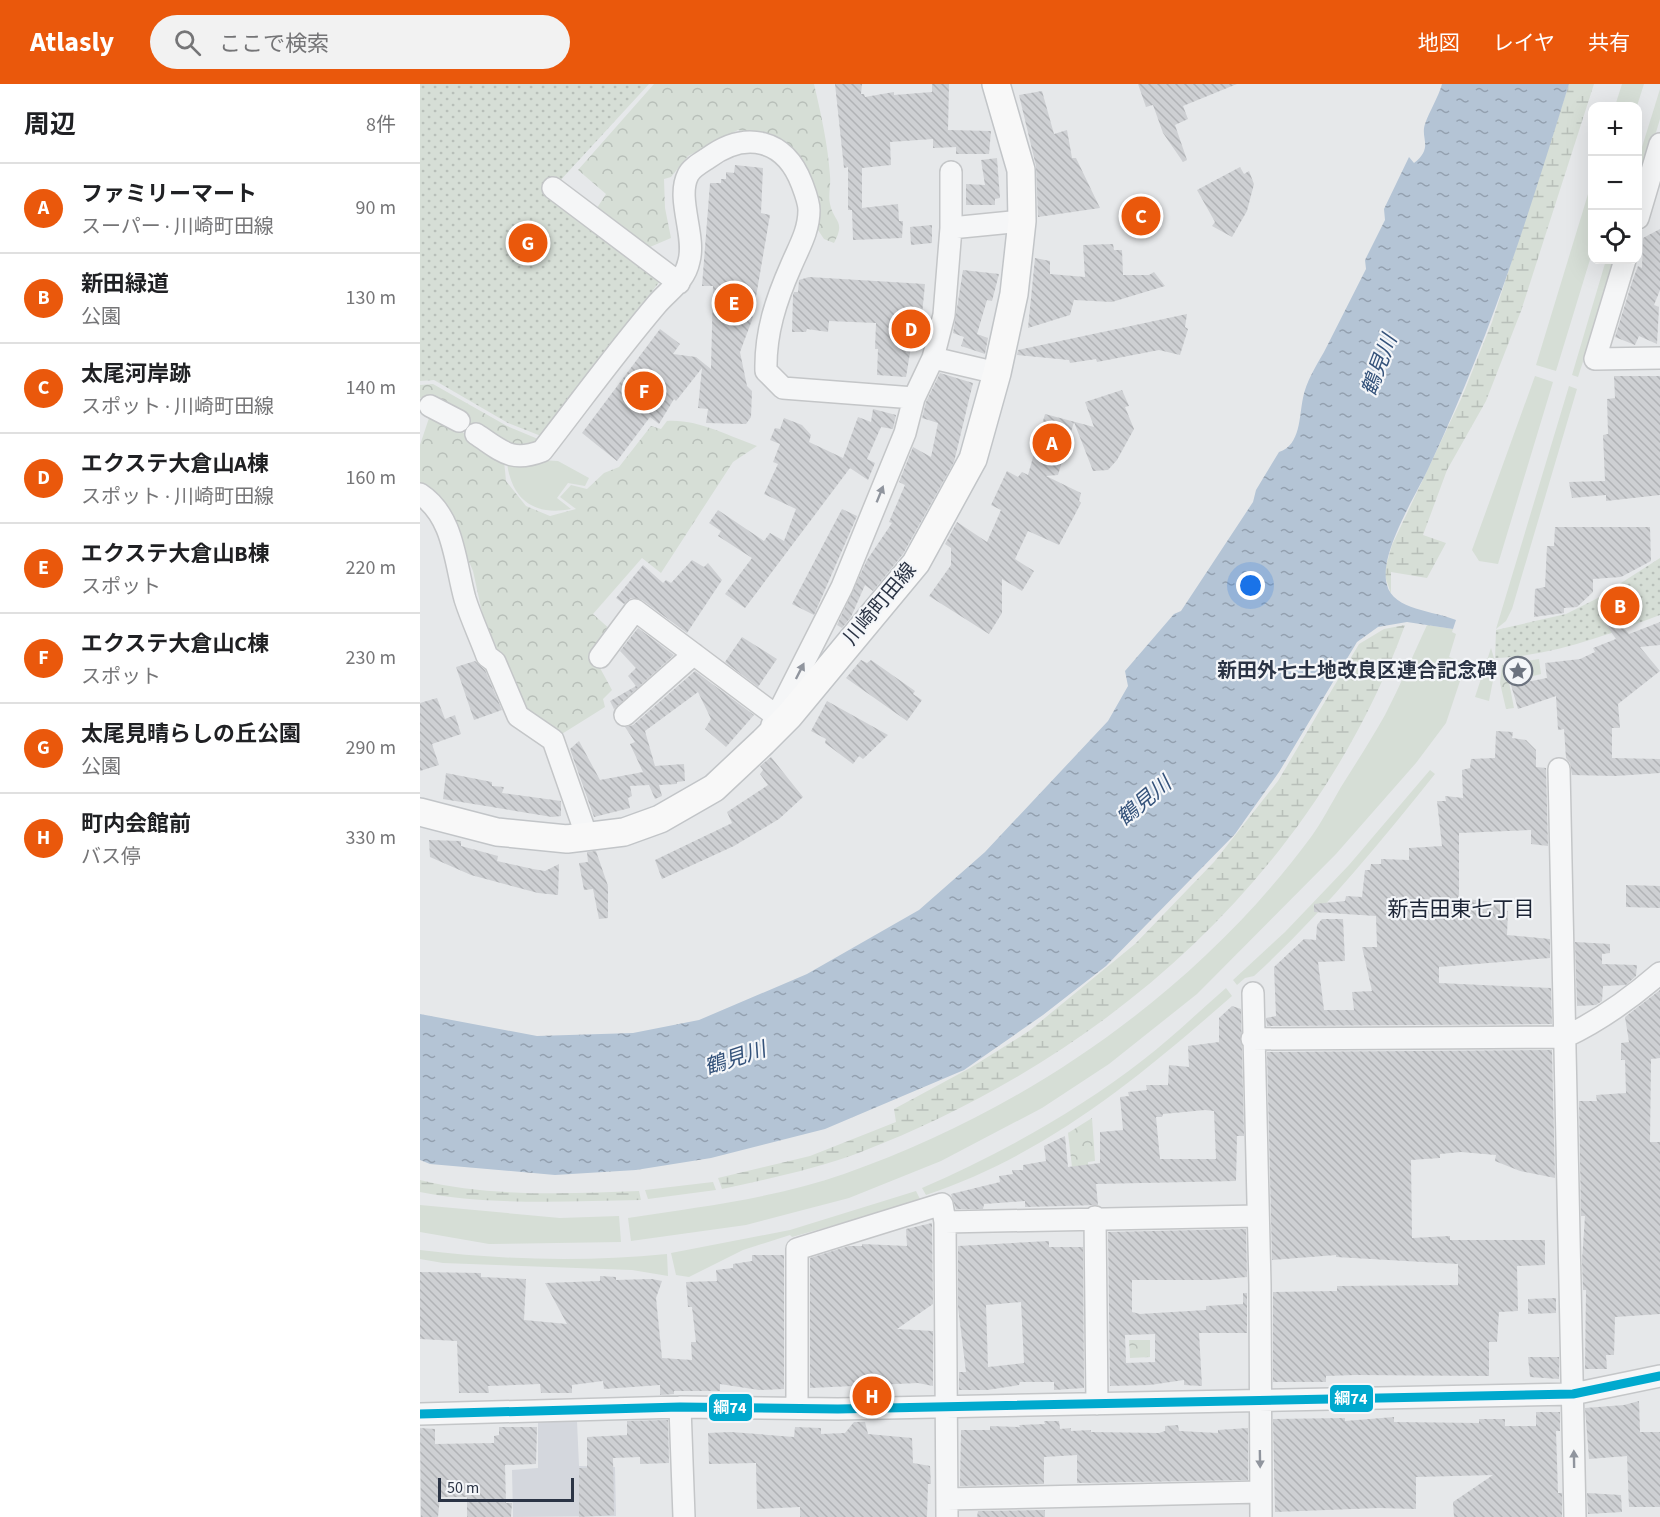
<!DOCTYPE html>
<html lang="ja">
<meta charset="utf-8">
<style>
body{margin:0;font-family:"Source Sans 3","Noto Sans JP",sans-serif;background:#f2f2f2;color:#202124}
.controls{position:absolute;right:18px;top:18px;display:grid;overflow:hidden;border-radius:12px;box-shadow:0 6px 24px #0002}
.controls button{width:54px;height:54px;display:grid;place-items:center;padding:0;border:0;border-bottom:2px solid #e0e0e0;background:#fff;color:#202124;font:30px sans-serif}
.scale{position:absolute;left:18px;bottom:15px;width:136px;box-sizing:border-box;padding-left:6px;border:3px solid #2b3445;border-top:0;font-size:16px;line-height:21px;white-space:nowrap;color:#2b3445;-webkit-text-stroke:4px #f4f6f9;paint-order:stroke}
.you{position:absolute;left:831px;top:502px;width:21px;height:21px;margin:-15px;border:4px solid #fff;border-radius:50%;background:#1a73e8;box-shadow:0 0 0 9px #1a73e833}
.badge{display:grid;place-items:center;width:39px;height:39px;border-radius:50%;background:#ea580c;color:#fff;font-size:20px;font-weight:700}
.pin{position:absolute;translate:-50% -50%;border:3px solid #fff;box-shadow:0 2px 6px #0006}
.list{margin:0;padding:0;list-style:none}
h2{display:flex;justify-content:space-between;align-items:center;height:78px;margin:0;padding:0 24px;font-size:26px}
h2 small{font-size:20px;font-weight:400;color:#757577}
.list li{display:grid;grid-template-columns:39px 1fr auto;gap:18px;align-items:center;box-sizing:border-box;height:90px;padding:0 24px;border-top:2px solid #e0e0e0}
.list b{display:block;font-size:22px;white-space:nowrap}
.list p{margin:0;font-size:20px;white-space:nowrap;color:#757577}
.list em{font-size:20px;font-style:normal;color:#757577}
.icon{flex:none;width:33px;height:33px;fill:none;stroke:currentColor;stroke-width:2;stroke-linecap:round;stroke-linejoin:round}
.map{position:relative;flex:none;width:1240px;height:1433px;overflow:hidden}
header{display:flex;align-items:center;gap:36px;box-sizing:border-box;height:84px;padding:0 30px;background:#ea580c;color:#fff}
header strong{font-size:28px}
nav{display:flex;gap:33px;margin-inline-start:auto;font-size:21px}
.search{width:420px;height:54px;background:#f2f2f2;display:flex;align-items:center;gap:15px;box-sizing:border-box;padding:0 21px;border-radius:33px;color:#757577;font-size:22px}
main{display:flex}
aside{flex:1;background:#fff}
.map>svg:first-child{display:block}
.built{fill:#d4d7dd}
.grass{fill:#d6ded6}
.forest{fill:url(#forest-crowns)}
.wetland{fill:url(#wetland-marsh)}
.park{fill:url(#park-dots)}
.water{fill:url(#water-ripples)}
.building{fill:url(#building-back-hatch);fill-rule:evenodd}
.lines{fill:none;stroke-linecap:round;stroke-linejoin:round}
.minor-casing{stroke:#c4c6c8;stroke-width:24}
.major-casing{stroke:#c2c5c8;stroke-width:30}
.minor{stroke:#f5f6f7;stroke-width:21}
.major{stroke:#f8f8f8;stroke-width:27}
.bus-1-casing{stroke:#f4f6f9;stroke-width:14}
.bus-1{stroke:#00a9ce;stroke-width:9}
.oneway{fill:#90959e}
.labels{text-anchor:middle;dominant-baseline:central;stroke-width:4.5;stroke-linejoin:round;paint-order:stroke}
.street-label{font-size:20px;fill:#2b3445;stroke:#f4f6f9}
.poi-label{font-size:20px;font-weight:bold;fill:#2b3445;stroke:#f4f6f9;text-anchor:end}
.water-label{font-size:21px;font-style:italic;fill:#34527a;stroke:#f4f6f9}
.neighbourhood-label{font-size:21px;fill:#1d2536;stroke:#f4f6f9}
.line-badge{stroke:#f4f6f9;stroke-width:2}
.badge-label{font-size:16px;text-anchor:middle;font-weight:bold;fill:#fff}
</style>
<header>
<strong>Atlasly</strong>
<div class="search"><svg class="icon" aria-label="search" viewBox="0 0 24 24"><circle cx="10" cy="10" r="6"/><path d="M15 15l6 6"/></svg>ここで検索</div>
<nav><a>地図</a><a>レイヤ</a><a>共有</a></nav>
</header>
<main>
<aside>
<h2>周辺<small>8件</small></h2>
<ul class="list">
<li><span class="badge">A</span><div><b>ファミリーマート</b><p>スーパー · 川崎町田線</p></div><em>90 m</em></li>
<li><span class="badge">B</span><div><b>新田緑道</b><p>公園</p></div><em>130 m</em></li>
<li><span class="badge">C</span><div><b>太尾河岸跡</b><p>スポット · 川崎町田線</p></div><em>140 m</em></li>
<li><span class="badge">D</span><div><b>エクステ大倉山A棟</b><p>スポット · 川崎町田線</p></div><em>160 m</em></li>
<li><span class="badge">E</span><div><b>エクステ大倉山B棟</b><p>スポット</p></div><em>220 m</em></li>
<li><span class="badge">F</span><div><b>エクステ大倉山C棟</b><p>スポット</p></div><em>230 m</em></li>
<li><span class="badge">G</span><div><b>太尾見晴らしの丘公園</b><p>公園</p></div><em>290 m</em></li>
<li><span class="badge">H</span><div><b>町内会館前</b><p>バス停</p></div><em>330 m</em></li>
</ul>
</aside>
<div class="map">
<svg width="1240" height="1433" viewBox="0 0 1240 1433">
<defs>
<pattern id="forest-crowns" width="20" height="18" patternUnits="userSpaceOnUse" patternTransform="scale(1.5)"><rect width="20" height="18" fill="#d6ded6"/><path d="M2 6a3 3 0 1 1 6 0M12 15a3 3 0 1 1 6 0" fill="none" stroke="#b8bfb9"/></pattern>
<pattern id="wetland-marsh" width="20" height="14" patternUnits="userSpaceOnUse" patternTransform="scale(1.5)"><rect width="20" height="14" fill="#d6ded6"/><path d="M1 5h8M5 5V1M11 12h8M15 12V8" fill="none" stroke="#b8bfb9"/></pattern>
<pattern id="park-dots" width="8" height="8" patternUnits="userSpaceOnUse" patternTransform="scale(1.5)"><rect width="8" height="8" fill="#d6ded6"/><path d="M2 2h.1M6 6h.1" fill="none" stroke="#b8bfb9" stroke-width="1.8" stroke-linecap="round"/></pattern>
<pattern id="water-ripples" width="26" height="14" patternUnits="userSpaceOnUse" patternTransform="scale(1.5)"><rect width="26" height="14" fill="#b4c4d5"/><path d="M2 4q2-2 4 0t4 0M15 11q2-2 4 0t4 0" fill="none" stroke="#93a0af"/></pattern>
<pattern id="building-back-hatch" width="6" height="6" patternUnits="userSpaceOnUse" patternTransform="scale(1.5)"><rect width="6" height="6" fill="#ced0d3"/><path d="M-1 5l2 2M0 0l6 6M5-1l2 2" fill="none" stroke="#b1b3b6"/></pattern>
</defs>
<rect width="100%" height="100%" fill="#e6e8ea"/>
<path class="built" d="M118,1336L157,1337L159,1382L195,1383L196,1432L93,1433L92,1386L118,1384Z"/>
<path class="grass" d="M1202,0H1224L1217,22H1195Z
M1240,5V35L1218,108V76Z
M1172,97V169L1136,287L1116,281Z
M1186,176H1196L1158,293L1152,291Z
M1115,292L1133,298L1078,480L1059,477L1052,466Z
M1149,302L1157,305L1092,525L1086,537L1076,545Z
M120,376L138,377L169,394L165,402L148,399L137,414L151,425C115,432 92,417 87,379Z
M1007,541L1033,545L1032,548L1036,550L1029,573L1046,579L1026,639L996,679L916,770L777,910L689,980L622,1024L521,1077L429,1114L326,1141L211,1157L208,1134C279,1123 356,1114 424,1090C605,1027 777,908 891,753C902,738 911,720 921,703C936,679 951,656 965,631C980,602 993,571 1007,541Z
M1071,564L1076,581L1069,617L1055,613Z
M1010,686L1015,690C958,761 901,831 834,892L825,894L817,901L813,896L865,848L929,781Z
M806,904L812,912C716,996 627,1070 506,1111L502,1104C580,1070 656,1028 723,976C752,954 778,928 806,904Z
M293,1098L296,1106L228,1115L225,1106Z
M496,1107L501,1117L372,1153L370,1151L323,1166L269,1193L256,1191L251,1169L370,1146Z
M0,1121L140,1134L199,1132L201,1158L69,1160L0,1148Z
M0,1166C83,1176 163,1178 247,1170L248,1192L212,1186L23,1179L0,1175Z"/>
<path class="forest" d="M234,0H394C401,30 408,61 410,92C411,101 408,112 410,120C414,139 426,136 414,159L404,155L396,143L400,116L374,66L351,54L318,46L268,72L251,93L244,95L245,124L251,154L230,163L177,124L186,110L158,86Z
M13,300L87,342L118,355L115,366C108,366 98,368 91,366C68,361 23,310 0,314V301Z
M10,331C36,340 60,362 84,376L86,397L106,422L130,432L156,425L140,413L151,401L167,405L184,389L199,383L231,342L241,345L247,337C278,335 308,352 337,362L313,378L241,489L222,474L173,530L192,547L174,573L192,606L183,615L185,623L137,653L104,626L70,565L53,487L30,433L0,398V361Z
M1119,575L1121,590L1089,598L1094,624L1086,625L1080,599L1082,581Z
M672,1034L675,1077L668,1078V1088L652,1083L648,1049Z
M709,1256H730V1273L710,1274Z"/>
<path class="wetland" d="M1149,0H1174L1101,227L1066,317L1027,386L1003,451L1026,459L1007,494L971,488V510L964,489L972,461L1042,313L1072,238Z
M985,541C894,791 686,974 441,1068C396,1085 348,1095 302,1105L298,1094L390,1072L476,1038L474,1025L550,984L609,947L715,860L794,778L858,697L939,560L964,545Z
M0,1096C68,1113 150,1110 219,1107L221,1116C151,1117 69,1122 0,1108Z"/>
<path class="park" d="M0,0H229L137,100L250,184L121,352L88,339L14,296L0,297Z
M1240,474V531C1186,551 1133,572 1075,574L1076,546L1146,530L1176,515Z"/>
<path class="water" d="M1022,0H1149C1108,133 1069,256 1009,383C996,411 958,471 967,501C973,526 1015,527 1036,536L1033,545L987,538L958,543L937,558L859,688L815,750L686,882L623,931L544,986L405,1045L291,1074L216,1086L135,1091L10,1080L0,1076V930L117,952L213,949L279,936L387,890L499,826L565,768L688,637L708,602L705,587L754,530L761,527L833,418L836,406L859,368C881,361 879,332 883,314C886,298 896,282 904,268C918,240 932,213 946,185L945,176L965,136L964,125L989,73L994,79C1014,63 1000,55 1005,40C1010,26 1018,14 1022,0Z"/>
<path class="building" d="M415,0H442L441,10H444L445,13L474,8V11L512,8V0H529L528,46L571,47L569,70H536V63L513,64V55L470,58L471,81L442,84V124L478,120L479,137H483L482,154L433,156L432,126H428V83L424,84Z
M718,0H817L763,22L768,35L755,41L767,76L763,78L743,49L733,21L726,23Z
M622,7L634,50L647,46L652,74H656L680,124L618,133L616,82L599,11Z
M577,74L580,114L575,115V121H546V100L565,101L561,76Z
M315,81L343,84L341,129L350,131L332,236L320,268L327,302L332,307L331,333L326,340L286,339L288,325L278,324L282,284L256,317L254,315L239,340L230,333L197,377L162,349L240,245L260,260L253,270L276,273L291,285L293,202H282L290,99H301V95H306V88L314,89Z
M820,83L824,90L829,87L834,100L827,127L812,153L792,142L795,138L777,106Z
M512,141V159L491,161L490,143Z
M1240,145V206L1234,221L1239,223L1237,260L1219,252L1215,261L1195,253L1212,198L1218,182L1222,184L1223,154Z
M693,160L694,166H702L703,191H729L734,188L745,202L692,218L654,216L650,231L608,244L615,174L630,177V190L665,193L663,161Z
M543,186L579,190L572,217L567,216L557,250L568,254L565,270L541,262L544,253L533,249Z
M389,193L505,200L500,251H493L486,293L457,291L458,265H455L456,239L409,237L408,248L387,245L386,248H372L373,211L374,208H378L379,196Z
M767,230L765,243L768,245L760,271L739,266L677,278L676,275L650,279L649,276L597,271L598,266Z
M520,289L553,299L534,378L483,470L453,507L445,501L431,533L422,544L417,541L447,476L472,439L469,438L485,401L479,398L493,363L511,373L518,339L502,334L506,318Z
M1194,292H1240V411L1186,417V411L1152,414L1149,398L1185,397L1183,351L1188,350L1187,315L1195,314Z
M702,306L709,322L705,323L714,345L697,376L688,386L673,387L654,338L638,391L626,392L661,409L659,417L661,419L639,461L608,447L595,475L614,487L602,507L582,495V529L569,550L509,512L531,481V464L525,460L537,438L567,458L581,426L571,421L587,387L598,393L602,388L608,391L625,330L674,343L665,318Z
M453,325L476,331L473,345L461,343L447,375L455,379L448,396L430,384L325,524L305,510L332,474L298,452L301,447L289,439L298,426L344,457L350,449L364,457L376,425L344,410L358,380L353,378L360,360L350,356L355,344L360,345L364,334L382,341L391,351L389,358L423,374L438,333L451,338Z
M422,425L437,432L394,531L372,520Z
M1135,443H1230L1231,477L1201,493L1173,495V508L1157,523L1144,524V529L1114,533L1115,505L1125,503L1127,462H1134Z
M272,476L284,483L288,479L302,496L267,549L222,516L211,514L204,520L196,514L223,481L243,499L246,496L251,499Z
M1191,530L1209,550L1240,538V561L1220,563L1240,587L1198,620L1200,644H1192V674L1240,675V689L1195,692L1152,691L1150,679L1146,674L1144,645L1138,646L1136,612L1098,625L1091,601L1127,594L1125,579L1160,575L1175,568L1173,564L1196,555L1183,536Z
M218,544L254,571L194,625L190,617L216,602L208,592L216,584L200,567Z
M322,553L357,575L338,603L305,578Z
M441,576L447,579L451,576L495,607L493,610L502,616L487,637L426,594Z
M55,577L65,586L82,626L54,636L36,583Z
M275,587L334,631L306,663L285,645L291,635L278,608L225,647L235,682L264,680L265,697L257,698V700L239,701L242,712L235,715L229,701L210,702L212,712L208,714L210,724L174,733L150,665L159,657L180,696L223,688L210,660L215,658L205,643L213,641Z
M17,614L25,635L35,631L41,650L12,660L19,681L0,687V619Z
M407,617L468,651L443,675L439,672L433,680L405,659L406,655L391,647Z
M1076,647L1093,648L1092,654L1106,656L1116,666V683L1126,684L1128,762L1111,760V746L1039,749V814L1080,819V826L1088,827L1087,851L1130,855V874L1019,883V899L1131,904L1132,940L847,942L846,934L856,932L854,883L884,855L896,856L897,841L902,835H923L925,877L898,878L904,926H934L932,908L952,907L942,863H957L956,832L894,828V820L925,817L926,812L942,813L945,786H950L951,780H961V775L989,776V764L1022,762L1017,717H1026L1025,712L1043,714L1042,686L1050,684L1051,675L1075,674Z
M351,673L383,713L359,735L314,762L242,795L235,776L312,739L307,728L348,701L340,690L343,686L340,682Z
M26,689L72,698V702L84,703L82,709L141,717V732L132,733L23,715Z
M9,756L41,757V762L78,772L77,777L113,785L125,787L139,780L138,811L118,809L51,791L10,773Z
M176,767L188,802V834L179,835L173,805L164,806L159,779L168,778L167,768Z
M1206,801L1240,802V824L1206,823Z
M1155,858L1190,860V869L1182,870V880L1217,881L1216,892L1206,901L1183,902L1182,917L1176,921L1157,922Z
M1240,906V974L1231,975L1230,1058H1240V1230L1195,1233L1194,1271H1186L1187,1285H1165L1166,1206H1163L1162,1176L1165,1132H1161L1159,1017H1177L1176,1011L1206,1009L1205,976H1201V959L1209,958L1205,933Z
M812,922L821,925L824,1052H817L816,1097L676,1100L678,1121L605,1123V1117L564,1120L563,1125H536L531,1110L580,1098L579,1092L593,1090L592,1086H603V1081L626,1077L624,1062L645,1052L648,1083L680,1079V1048L703,1046L700,1013L709,1012L708,1008L727,1006L726,1001H748L749,981L769,983L768,962L799,958V934ZM785,1026L794,1027L796,1075H740L736,1033H742L743,1030Z
M1132,966L1135,1094L1100,1087L1075,1077L1076,1071L1041,1068L1020,1070V1074L991,1076L992,1154L1030,1152V1156H1125V1181L1097,1182L1098,1227L1079,1228L1077,1258H1069V1292L935,1291L906,1292V1298H853V1208L917,1207V1202L1038,1201V1180L916,1173V1171L852,1176L847,968Z
M512,1139L513,1220L477,1245L513,1247V1302L498,1299L390,1304V1174L429,1162H442V1160L487,1162L486,1145Z
M826,1145L827,1193L792,1196H712V1228L720,1230L786,1226V1222L823,1220V1209H827V1249H779L782,1302L764,1301V1296L730,1301L690,1302L688,1148ZM735,1250V1278L706,1279L705,1251Z
M629,1157V1163H663L664,1304L634,1306V1298H600L599,1301L567,1306H539V1288H546L538,1223V1162ZM601,1218L604,1279L568,1283L566,1221Z
M332,1171H364V1305L339,1306L300,1300V1307H254V1310L240,1311V1301L184,1305L183,1297L152,1301V1309H121L120,1300L68,1302L69,1309H39L37,1257L0,1255V1188L61,1189V1193L106,1195L104,1236L147,1240L125,1199L180,1197V1192L196,1193V1196L232,1195L242,1197L236,1214L242,1274L272,1276L271,1258H276L272,1223H268L266,1198L297,1197L296,1186L313,1184V1180L332,1177Z
M1136,1214V1229L1108,1230V1215Z
M1108,1273H1139V1295L1110,1293Z
M1219,1317L1220,1348H1240V1423H1209L1207,1372L1169,1375L1165,1324L1204,1321Z
M1116,1328H1140V1347H1136L1138,1409H1142V1433H1034L1033,1418L1073,1391L996,1393V1425L959,1424L855,1428L853,1335L925,1334V1337L974,1333V1338L1059,1339V1335H1085V1342H1116Z
M248,1336L249,1379L220,1380V1373L193,1374L194,1431L159,1433V1384H167V1353L207,1351V1337Z
M624,1337H639L640,1345L651,1344V1347L671,1346V1348L739,1349L745,1347V1342L758,1341L759,1347L798,1349V1346L828,1344V1396L657,1399V1371L624,1373V1400L540,1402L541,1346H570V1342L600,1343L599,1341L625,1340Z
M434,1338H445L448,1350L492,1354L493,1379L510,1382L511,1400H508L507,1433H380V1423L337,1425L336,1379L289,1380L288,1349L311,1348L374,1353L375,1343L401,1344V1350L425,1349Z
M79,1343H117L116,1380L85,1381L86,1419H92L91,1433H47V1413H20L18,1433H1L0,1344L15,1345V1360L74,1359V1352L79,1351Z
M1167,1409L1201,1411L1202,1428L1168,1430Z
M625,1426V1433H557L558,1427Z"/>
<g class="lines">
<g class="minor-casing">
<path id="minor" d="M531,88V144
M133,104L259,199
M1218,134L1240,60
M1205,176L1175,275L1240,274
M513,274L577,289
M10,322L39,337
M56,350C82,367 91,379 122,367C160,318 197,267 237,220C249,206 265,197 269,177C276,152 256,114 268,91C271,84 282,78 288,74C326,46 365,55 382,100C385,108 389,118 389,126C389,147 379,163 371,182C356,216 345,249 346,287L363,304L494,314
M0,410C34,432 35,479 45,515C51,534 60,553 67,572L75,578L98,632L133,656L167,753
M180,573L215,526L363,637
M205,631L274,570
M352,641L422,503L485,349L494,314L513,274L524,231L531,144L602,137
M1139,685L1155,1433
M833,909L840,1201L841,1433
M832,955L1145,953C1181,936 1210,915 1240,889
M675,1133L677,1320
M525,1138L838,1132
M260,1323L264,1433
M377,1324V1165L522,1120L525,1138L527,1433
M0,1330L260,1323L418,1325L1153,1310L1240,1292
M527,1415L840,1408"/>
</g>
<g class="major-casing">
<path id="major" d="M0,728L77,748L147,755L204,748L240,735L294,704L343,658L369,632L496,479L553,375L577,289L594,210L602,137L601,86L576,0"/>
</g>
<use href="#minor" class="minor"/>
<use href="#major" class="major"/>
<g class="bus-1-casing">
<path id="bus-1" d="M0,1330L260,1323L418,1325L1153,1310L1240,1292"/>
</g>
<use href="#bus-1" class="bus-1"/>
</g>
<defs><path id="oneway-solid" d="M-6-.8H1V-3.2L6.5 0L1 3.2V.8H-6Z" transform="scale(1.5)"/></defs>
<g class="oneway">
<use href="#oneway-solid" transform="translate(460 410) rotate(-68)"/>
<use href="#oneway-solid" transform="translate(380 587) rotate(-63)"/>
<use href="#oneway-solid" transform="translate(840 1375) rotate(89)"/>
<use href="#oneway-solid" transform="translate(1154 1375) rotate(-91)"/>
</g>
<defs>
<g id="sight-ring" transform="scale(1.5)"><circle r="9.5" fill="#f4f6f9" stroke="#6c737f" stroke-width="1.5"/><path d="M0-6L1.8-2.2L6-1.7L2.9 1.2L3.7 5.4L0 3.3L-3.7 5.4L-2.9 1.2L-6-1.7L-1.8-2.2Z" fill="#6c737f"/></g>
</defs>
<g fill-rule="evenodd">
<use href="#sight-ring" x="1098" y="587"/>
</g>
<g class="labels">
<g class="street-label">
<text transform="translate(460 520) rotate(-50)">川崎町田線</text>
</g>
<g class="poi-label">
<text x="1077" y="587">新田外七土地改良区連合記念碑</text>
</g>
<g class="water-label">
<text transform="translate(959 281) rotate(-69)">鶴見川</text>
<text transform="translate(724 717) rotate(-40)">鶴見川</text>
<text transform="translate(315 974) rotate(-18)">鶴見川</text>
</g>
<g class="neighbourhood-label">
<text x="1041" y="825">新吉田東七丁目</text>
</g>
</g>
<g class="line-badge">
<rect x="909" y="1300" width="45" height="29" rx="6" fill="#00a9ce"/>
<rect x="288" y="1309" width="45" height="29" rx="6" fill="#00a9ce"/>
</g>
<g class="badge-label">
<text x="931" y="1320">綱74</text>
<text x="310" y="1329">綱74</text>
</g>
</svg>
<div class="controls">
<button>+</button>
<button>−</button>
<button><svg class="icon" aria-label="locate" viewBox="0 0 24 24"><circle cx="12" cy="12" r="6"/><path d="M12 2v4M12 18v4M2 12h4M18 12h4"/></svg></button>
</div>
<div class="scale">50 m</div>
<div class="you"></div>
<div class="pin badge" style="left:632px;top:359px">A</div>
<div class="pin badge" style="left:1200px;top:522px">B</div>
<div class="pin badge" style="left:721px;top:132px">C</div>
<div class="pin badge" style="left:491px;top:245px">D</div>
<div class="pin badge" style="left:314px;top:219px">E</div>
<div class="pin badge" style="left:224px;top:307px">F</div>
<div class="pin badge" style="left:108px;top:159px">G</div>
<div class="pin badge" style="left:452px;top:1312px">H</div>
</div>
</main>
